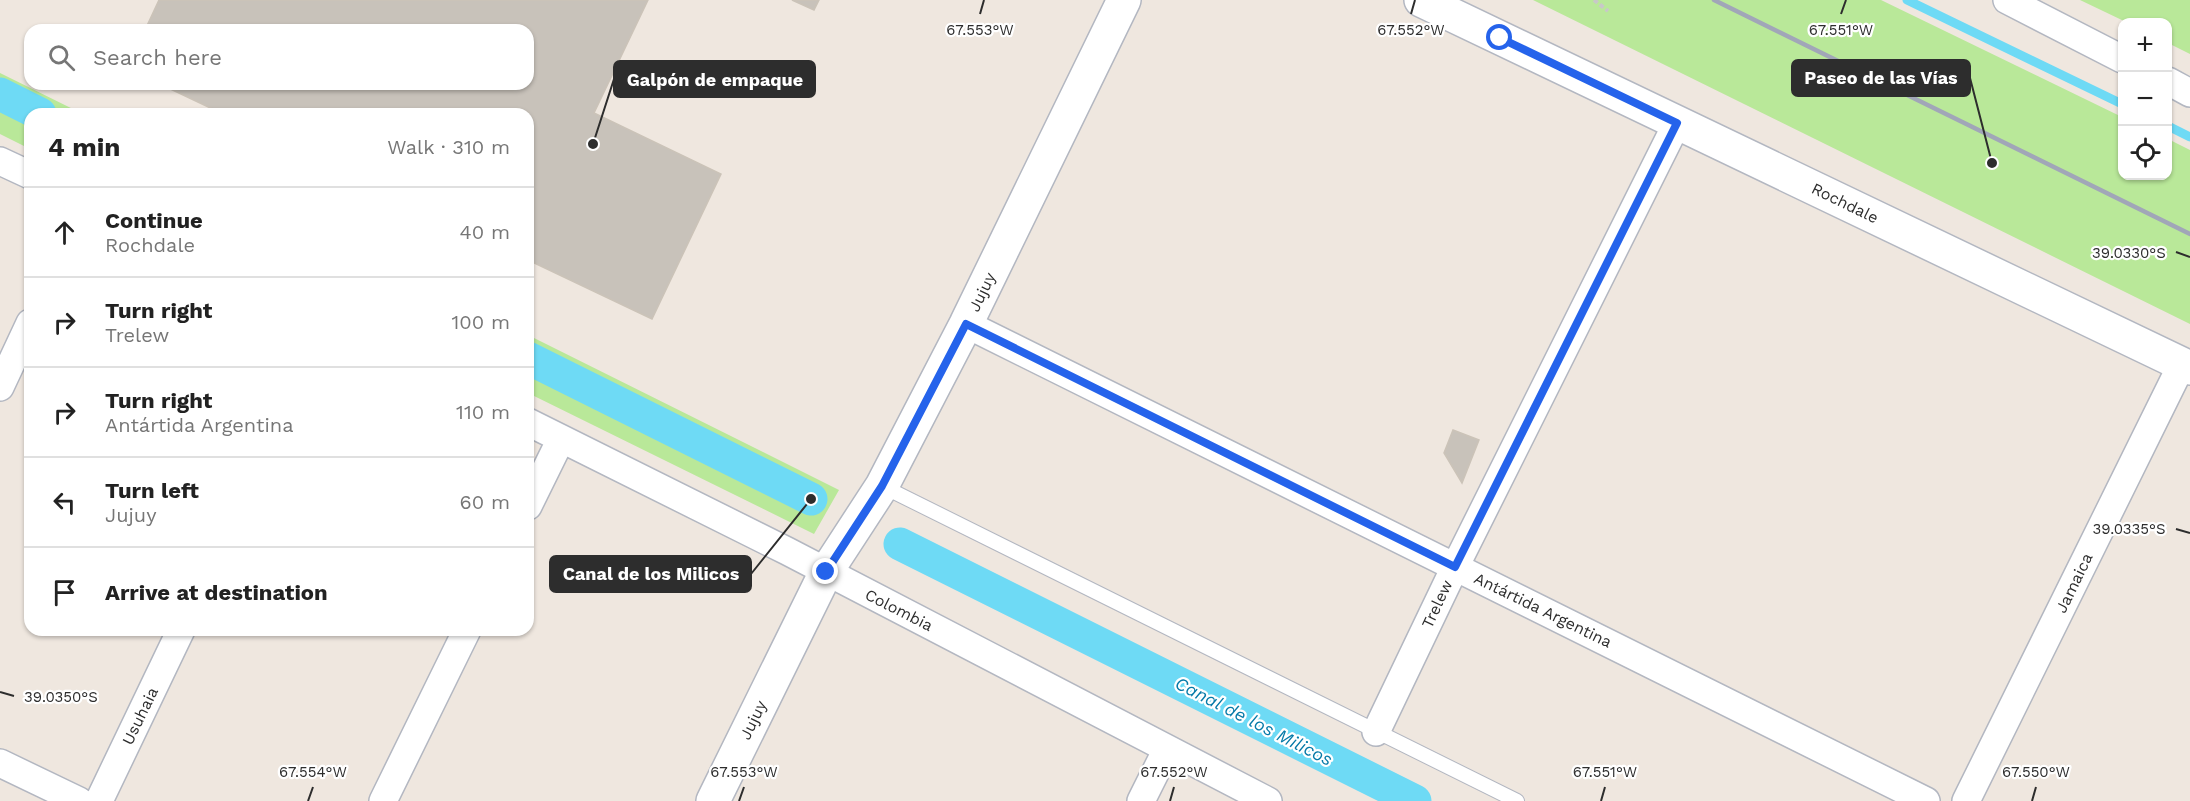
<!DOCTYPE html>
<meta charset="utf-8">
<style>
body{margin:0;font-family:"Work Sans",sans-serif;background:#f2f2f2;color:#222}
.controls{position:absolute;right:18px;top:18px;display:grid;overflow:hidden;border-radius:12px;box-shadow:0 2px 4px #0004}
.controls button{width:54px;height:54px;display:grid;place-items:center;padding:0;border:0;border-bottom:2px solid #e0e0e0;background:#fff;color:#222;font:30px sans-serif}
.stop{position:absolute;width:18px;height:18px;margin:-14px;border:4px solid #2563eb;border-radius:50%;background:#fff}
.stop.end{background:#2563eb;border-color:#fff;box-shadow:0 2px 6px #0008}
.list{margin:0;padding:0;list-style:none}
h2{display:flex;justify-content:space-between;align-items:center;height:78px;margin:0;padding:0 24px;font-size:26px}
h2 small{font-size:20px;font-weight:400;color:#767676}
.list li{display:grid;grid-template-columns:39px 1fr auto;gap:18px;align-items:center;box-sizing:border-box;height:90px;padding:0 24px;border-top:2px solid #e0e0e0}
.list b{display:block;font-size:22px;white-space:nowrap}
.list p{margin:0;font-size:20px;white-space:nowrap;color:#767676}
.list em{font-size:20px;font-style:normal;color:#767676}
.icon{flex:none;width:33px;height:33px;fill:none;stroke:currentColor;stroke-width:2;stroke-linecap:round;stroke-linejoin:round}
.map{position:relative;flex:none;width:2190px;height:801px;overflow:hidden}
.search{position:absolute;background:#fff;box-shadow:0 2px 4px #0004;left:24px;top:24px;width:510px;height:66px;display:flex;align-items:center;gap:15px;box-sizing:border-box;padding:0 21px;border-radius:18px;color:#767676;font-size:22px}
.panel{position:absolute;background:#fff;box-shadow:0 2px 4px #0004;left:24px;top:108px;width:510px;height:528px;border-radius:18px}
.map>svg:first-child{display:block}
.green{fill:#b9e899}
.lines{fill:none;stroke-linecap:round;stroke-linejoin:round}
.stream{stroke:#6edaf5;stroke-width:9}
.canal{stroke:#6edaf5;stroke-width:33}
.building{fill:#c8c2ba;stroke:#cbc3b8;stroke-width:1.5}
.service-casing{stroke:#b3b7c1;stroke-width:16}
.minor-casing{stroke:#b3b7c1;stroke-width:30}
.secondary-casing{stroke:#b3b7c1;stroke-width:36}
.path{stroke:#c8c8c8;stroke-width:4;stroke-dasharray:4.5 3;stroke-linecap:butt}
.service{stroke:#fff;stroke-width:14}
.minor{stroke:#fff;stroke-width:27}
.secondary{stroke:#fff;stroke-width:33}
.rail{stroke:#a1a6b8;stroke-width:4.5}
.route{stroke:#2563eb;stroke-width:8}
.ticks{fill:none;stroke:#2d2d2d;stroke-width:2}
.labels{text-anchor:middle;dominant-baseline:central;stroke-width:4.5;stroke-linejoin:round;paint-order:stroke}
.street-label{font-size:16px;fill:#2d2d2d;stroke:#fff}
.water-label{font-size:18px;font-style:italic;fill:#067aa8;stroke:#fff}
.ticks-label{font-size:15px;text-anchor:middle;fill:#2d2d2d;stroke:#fff;stroke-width:4.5;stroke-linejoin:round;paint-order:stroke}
.leader{fill:none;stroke:#2d2d2d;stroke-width:2}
.callout-dot{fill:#2d2d2d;stroke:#fff;stroke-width:2}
.callout{fill:#2d2d2d;stroke:#2d2d2d;stroke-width:2}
.callout-label{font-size:18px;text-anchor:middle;font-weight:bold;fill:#fff}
</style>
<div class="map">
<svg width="2190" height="801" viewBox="0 0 2190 801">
<rect width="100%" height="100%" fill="#efe7df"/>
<path class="green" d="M1533,0H1881L2122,117V176H2168V139L2190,150V324Z
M2080,0H2190V54L2168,43V22H2126Z
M0,73L83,114H30V149L0,134Z
M528,335L839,490L814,534L528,393Z"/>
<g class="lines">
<path class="stream" d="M1907,0L2122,104
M2168,126L2190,137"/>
<path class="canal" d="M0,94L40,114
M528,358L811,499
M900,544L1415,801"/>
</g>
<path class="building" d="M159,0H648L594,113L721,174L652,319L528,260V114H223L160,84H528V30H145Z
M792,0H819L814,10Z
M1453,430L1479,440L1462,483L1444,453Z"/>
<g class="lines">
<g class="service-casing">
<path id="service" d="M882,486L1517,801"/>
</g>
<g class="minor-casing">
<path id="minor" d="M2007,0L2122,59
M2168,81L2190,93
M0,161L30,175
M966,324L1926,801
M0,387L30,323
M528,422L787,551L1268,801
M528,506L561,439
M1376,732L1455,567L1677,123
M0,763L79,801
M99,801L181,630
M383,801L467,630
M1141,801L1167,749
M1966,801L2182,364"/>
</g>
<g class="secondary-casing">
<path id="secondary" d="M1421,0L2190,368
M713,801L826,572L882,486L966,324L1124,0"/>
</g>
<path class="path" d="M1594,0L1608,11"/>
<use href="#service" class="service"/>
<use href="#minor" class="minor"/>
<use href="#secondary" class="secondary"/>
<path class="rail" d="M1714,0L2190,234"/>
</g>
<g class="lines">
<path class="route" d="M826,572L882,486L966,324L1455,567L1677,123L1500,38"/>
</g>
<path class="ticks" d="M980,14L984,0M1411,14L1415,0M1841,14L1846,0M2176,252L2190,257M2176,529L2190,533M0,692L14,696M308,801L313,787M739,801L744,787M1170,801L1174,787M1601,801L1605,787M2032,801L2036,787"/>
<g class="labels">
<g class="street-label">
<text transform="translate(1845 203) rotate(26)">Rochdale</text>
<text transform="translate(982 292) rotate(-64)">Jujuy</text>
<text transform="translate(2074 583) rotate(-64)">Jamaica</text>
<text transform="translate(1437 604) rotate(-65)">Trelew</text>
<text transform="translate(899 610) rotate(27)">Colombia</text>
<text transform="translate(1543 610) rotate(26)">Antártida Argentina</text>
<text transform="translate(140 716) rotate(-64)">Usuhaia</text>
<text transform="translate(753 720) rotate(-64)">Jujuy</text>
</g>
<g class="water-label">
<text transform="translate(1254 721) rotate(27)">Canal de los Milicos</text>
</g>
</g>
<g class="ticks-label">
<text x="980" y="35">67.553°W</text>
<text x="1411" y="35">67.552°W</text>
<text x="1841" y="35">67.551°W</text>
<text x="2129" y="258">39.0330°S</text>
<text x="2129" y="534">39.0335°S</text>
<text x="61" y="702">39.0350°S</text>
<text x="313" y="777">67.554°W</text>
<text x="744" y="777">67.553°W</text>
<text x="1174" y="777">67.552°W</text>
<text x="1605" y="777">67.551°W</text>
<text x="2036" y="777">67.550°W</text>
</g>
<path class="leader" d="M1992 163L1970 78M593 144L614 79M811 499L751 574"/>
<g class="callout-dot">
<circle cx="1992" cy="163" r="6"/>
<circle cx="593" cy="144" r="6"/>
<circle cx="811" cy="499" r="6"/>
</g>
<g class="callout">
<rect x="1792" y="60" width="178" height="36" rx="6"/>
<rect x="614" y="61" width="201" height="36" rx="6"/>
<rect x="550" y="556" width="201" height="36" rx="6"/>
</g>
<g class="callout-label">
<text x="1881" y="84">Paseo de las Vías</text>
<text x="715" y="86">Galpón de empaque</text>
<text x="651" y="580">Canal de los Milicos</text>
</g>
</svg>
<div class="controls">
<button>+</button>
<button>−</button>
<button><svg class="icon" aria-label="locate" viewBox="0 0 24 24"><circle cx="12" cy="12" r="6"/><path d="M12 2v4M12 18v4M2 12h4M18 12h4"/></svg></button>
</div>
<div class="stop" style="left:1500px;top:38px"></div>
<div class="stop end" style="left:826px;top:572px"></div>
<div class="search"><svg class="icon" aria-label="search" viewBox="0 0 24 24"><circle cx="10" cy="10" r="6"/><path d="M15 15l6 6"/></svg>Search here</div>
<section class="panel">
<h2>4 min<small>Walk · 310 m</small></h2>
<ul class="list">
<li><svg class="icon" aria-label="ahead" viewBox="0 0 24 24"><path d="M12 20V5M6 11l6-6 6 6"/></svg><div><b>Continue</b><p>Rochdale</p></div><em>40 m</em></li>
<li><svg class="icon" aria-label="right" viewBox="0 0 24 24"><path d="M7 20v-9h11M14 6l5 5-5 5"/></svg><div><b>Turn right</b><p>Trelew</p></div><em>100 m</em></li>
<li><svg class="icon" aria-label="right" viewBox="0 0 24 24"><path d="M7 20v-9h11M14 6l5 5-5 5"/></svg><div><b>Turn right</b><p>Antártida Argentina</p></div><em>110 m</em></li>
<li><svg class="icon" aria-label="left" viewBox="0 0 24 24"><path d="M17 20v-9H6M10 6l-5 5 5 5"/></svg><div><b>Turn left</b><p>Jujuy</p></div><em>60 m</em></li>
<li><svg class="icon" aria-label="arrive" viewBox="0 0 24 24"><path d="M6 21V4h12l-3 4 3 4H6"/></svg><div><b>Arrive at destination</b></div></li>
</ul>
</section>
</div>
